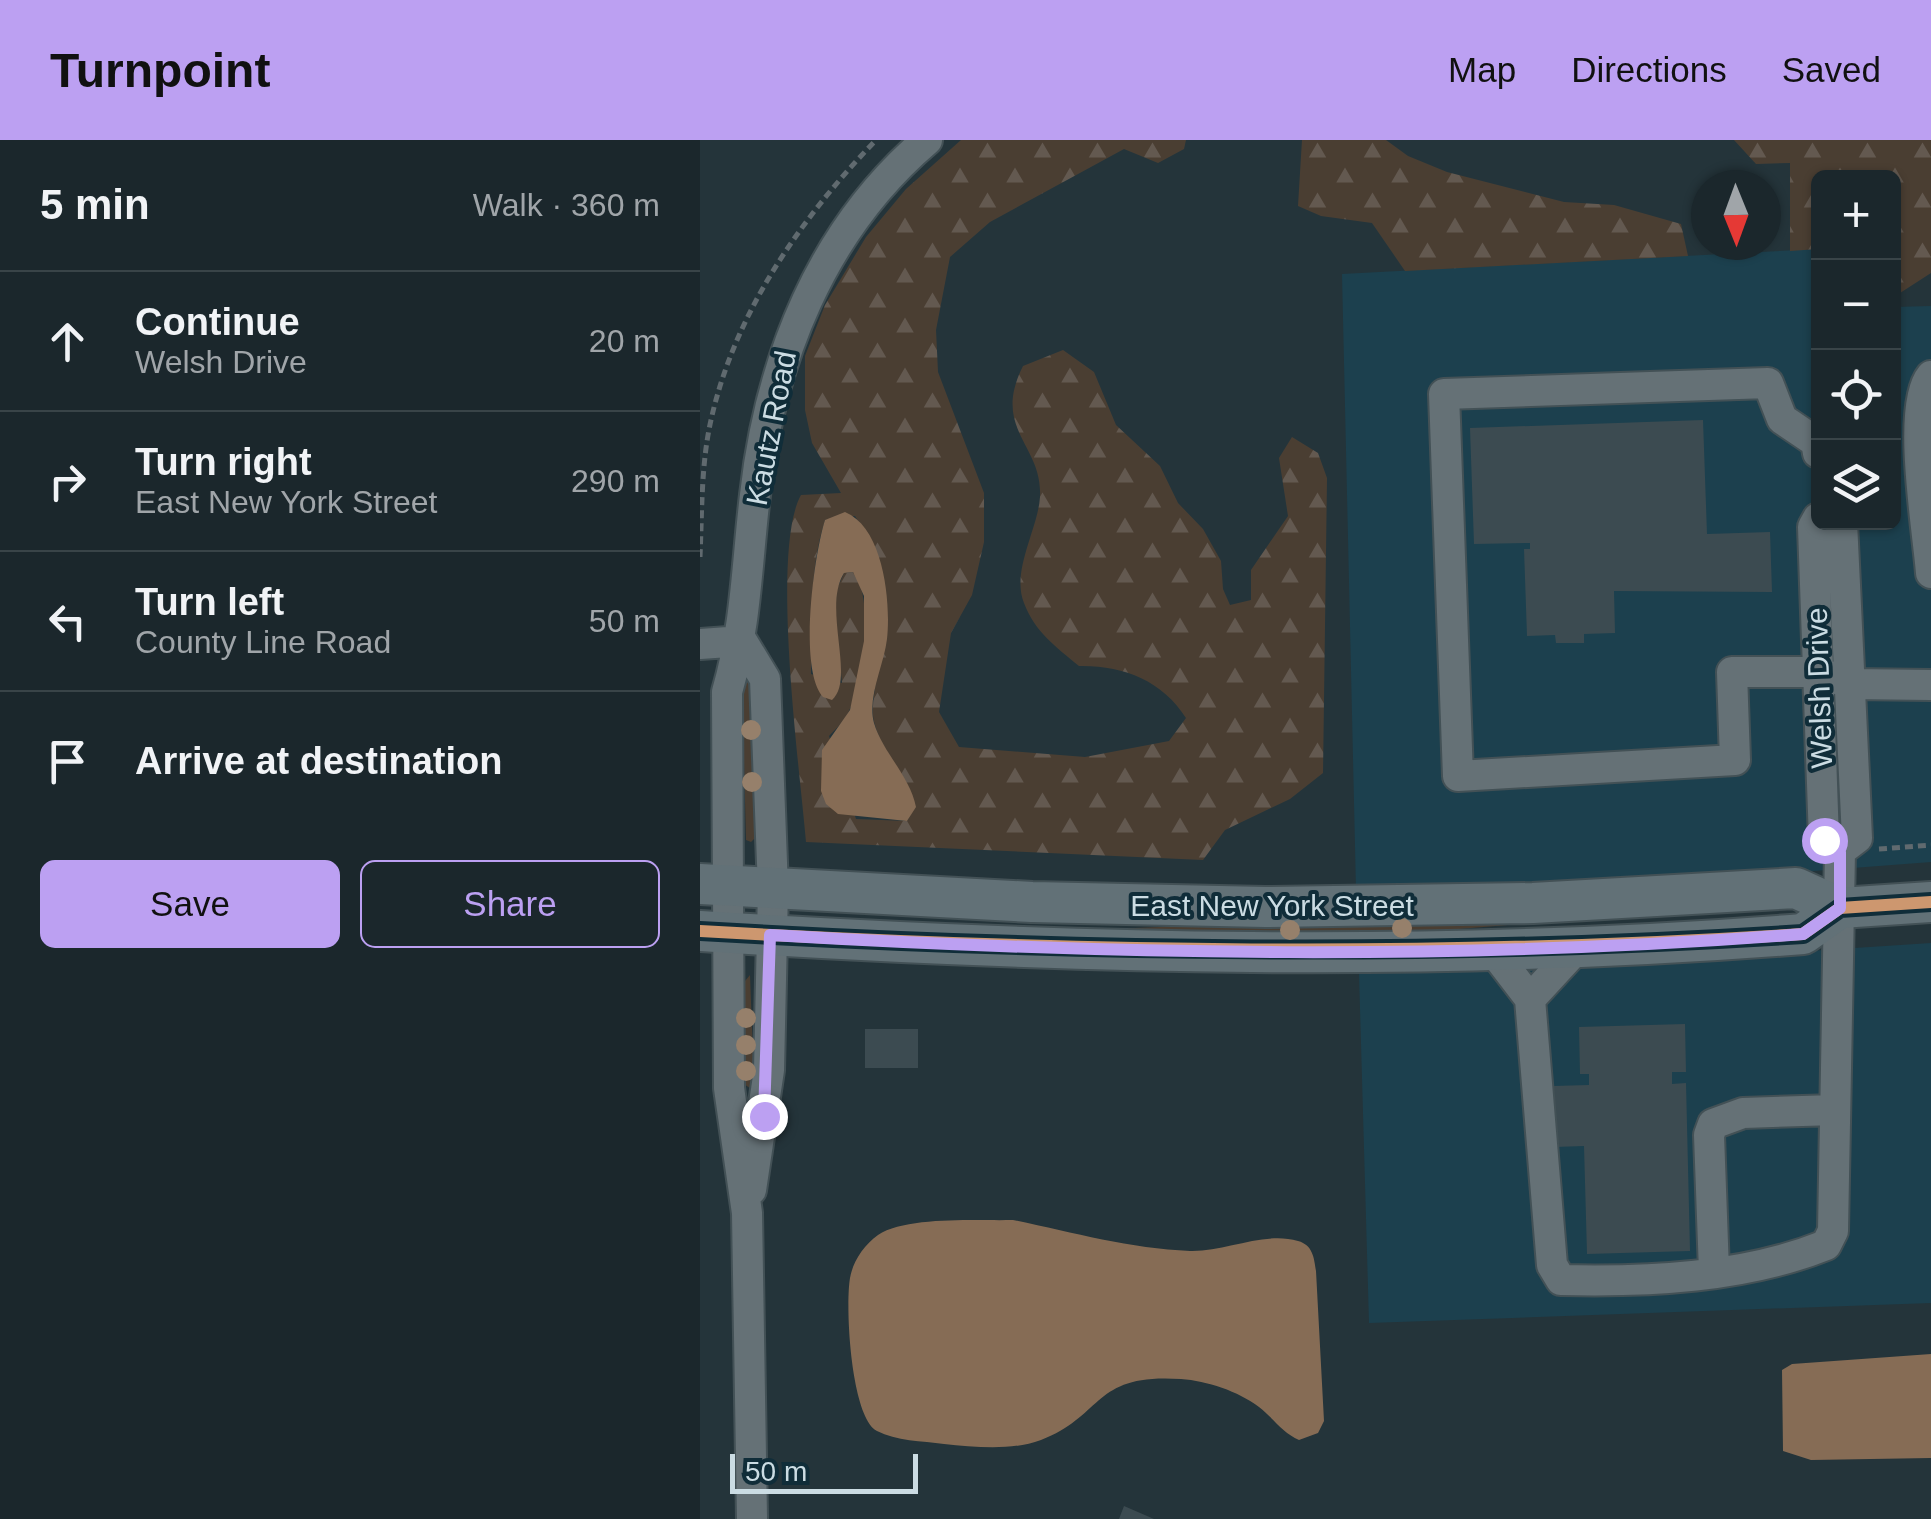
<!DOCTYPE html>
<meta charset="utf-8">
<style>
body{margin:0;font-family:Arial,sans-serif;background:#242f34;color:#f1f3f6}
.controls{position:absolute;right:30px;top:30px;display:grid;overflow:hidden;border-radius:15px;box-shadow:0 2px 8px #0004}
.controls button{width:90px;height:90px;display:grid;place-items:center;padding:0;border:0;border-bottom:2px solid #394448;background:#1b272c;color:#f1f3f6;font:50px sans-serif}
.compass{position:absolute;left:991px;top:30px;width:90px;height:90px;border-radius:50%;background:#1b272c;box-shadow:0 2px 8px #0004;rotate:179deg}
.scale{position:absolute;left:30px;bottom:25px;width:188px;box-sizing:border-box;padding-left:10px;border:5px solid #cbdce3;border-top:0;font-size:28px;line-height:35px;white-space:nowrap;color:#cbdce3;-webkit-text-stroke:8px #102d39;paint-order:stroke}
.stop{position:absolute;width:30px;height:30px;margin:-22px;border:8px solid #bca0f2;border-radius:50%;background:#fff}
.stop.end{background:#bca0f2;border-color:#fff;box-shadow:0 2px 10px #0008}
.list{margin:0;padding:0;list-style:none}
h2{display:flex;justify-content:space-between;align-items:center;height:130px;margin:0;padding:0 40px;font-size:42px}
h2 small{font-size:32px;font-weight:400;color:#a0a5a9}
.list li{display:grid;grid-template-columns:65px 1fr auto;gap:30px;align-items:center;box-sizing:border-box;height:140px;padding:0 40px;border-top:2px solid #394448}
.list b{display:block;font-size:38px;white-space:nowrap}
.list p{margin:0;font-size:32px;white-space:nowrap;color:#a0a5a9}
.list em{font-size:32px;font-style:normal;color:#a0a5a9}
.actions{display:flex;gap:20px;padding:30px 40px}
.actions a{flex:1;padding:22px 0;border:2px solid #bca0f2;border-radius:15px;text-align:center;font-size:35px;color:#bca0f2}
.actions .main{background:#bca0f2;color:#111}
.icon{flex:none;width:55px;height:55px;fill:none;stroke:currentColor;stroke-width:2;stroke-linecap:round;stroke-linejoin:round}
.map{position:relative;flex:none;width:1231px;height:1379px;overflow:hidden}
header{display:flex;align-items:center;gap:60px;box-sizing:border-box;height:140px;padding:0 50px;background:#bca0f2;color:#111}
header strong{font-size:48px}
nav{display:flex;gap:55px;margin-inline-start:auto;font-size:35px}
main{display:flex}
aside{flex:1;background:#1b272c}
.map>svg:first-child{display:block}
.built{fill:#1c404e}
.green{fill:#4a3e32}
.forest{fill:url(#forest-firs);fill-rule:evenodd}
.water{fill:#866c55}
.building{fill:#3c4b51}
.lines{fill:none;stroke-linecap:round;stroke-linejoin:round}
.minor-casing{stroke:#435156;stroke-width:34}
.major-casing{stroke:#435156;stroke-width:44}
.path{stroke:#606a6f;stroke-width:5;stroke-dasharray:8 5;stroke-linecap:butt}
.minor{stroke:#657176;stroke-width:30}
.major{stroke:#627177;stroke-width:40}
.bus-1-casing{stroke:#102d39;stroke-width:20}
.bus-1{stroke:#cd976f;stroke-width:12}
.tree{fill:#96806b}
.route{stroke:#bca0f2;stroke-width:12}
.labels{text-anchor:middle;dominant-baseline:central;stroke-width:8;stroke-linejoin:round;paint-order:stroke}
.street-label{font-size:30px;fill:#cbdce3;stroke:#102d39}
</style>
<header>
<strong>Turnpoint</strong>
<nav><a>Map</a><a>Directions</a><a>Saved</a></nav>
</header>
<main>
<aside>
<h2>5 min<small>Walk · 360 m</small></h2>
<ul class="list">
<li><svg class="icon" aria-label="ahead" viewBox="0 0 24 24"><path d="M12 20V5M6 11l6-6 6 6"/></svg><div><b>Continue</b><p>Welsh Drive</p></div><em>20 m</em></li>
<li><svg class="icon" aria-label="right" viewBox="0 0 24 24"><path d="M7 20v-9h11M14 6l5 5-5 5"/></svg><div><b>Turn right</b><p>East New York Street</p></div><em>290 m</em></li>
<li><svg class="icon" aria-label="left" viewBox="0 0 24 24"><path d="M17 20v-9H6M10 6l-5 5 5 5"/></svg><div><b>Turn left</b><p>County Line Road</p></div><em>50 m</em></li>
<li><svg class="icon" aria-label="arrive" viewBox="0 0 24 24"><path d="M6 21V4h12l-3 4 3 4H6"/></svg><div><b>Arrive at destination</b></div></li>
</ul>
<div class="actions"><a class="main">Save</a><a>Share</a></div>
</aside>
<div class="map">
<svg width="1231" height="1379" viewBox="0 0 1231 1379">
<defs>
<pattern id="forest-firs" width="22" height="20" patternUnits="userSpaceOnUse" patternTransform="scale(2.5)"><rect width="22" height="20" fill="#4a3e32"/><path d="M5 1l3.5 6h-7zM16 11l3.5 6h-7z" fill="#635950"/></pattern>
</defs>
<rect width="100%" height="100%" fill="#24343a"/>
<path class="built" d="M1118,109V382H1194V167L1231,166V722L1050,736L656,750L642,134Z
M1231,803V1163L669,1183L659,833L907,824Z"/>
<path class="green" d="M49,540L58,542L59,694L51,702L46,700L42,545Z
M845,782L662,797L386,790L558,783Z
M50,835L54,940L50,948L42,943L40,847Z"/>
<path class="forest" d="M261,0H486L484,9L458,23L424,9L290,82L250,117L236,190L238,232L284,353V402L272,455L251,493L239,572L259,607L385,617L469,601L486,578C462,540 422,525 379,526C356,507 335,492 324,463C311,431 338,389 340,357C343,304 291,290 323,226L363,210L394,232L416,285L460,326L478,363L503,389L521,421L523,449L530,465L551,460V430L588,376L579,318L592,297L618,313L627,338L623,633L590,659L525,690L503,720L106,702C100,630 70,411 101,355L141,353L112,303L105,270V216L125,165L166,97L206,49ZM155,376C193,437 181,471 176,539C175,554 170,570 175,585C183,614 210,637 215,667L207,681L156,679L129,596C136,589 144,581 149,571C163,543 175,457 153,432L144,433L137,449L135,473L142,543L111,534C112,482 109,430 125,380Z
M602,0H686L708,16L747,32L864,62L914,65L981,84L988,116L705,131L672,83L621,76L598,66Z
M1034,0H1231V133L1200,153L1194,152V38H1118V109L1090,111V23L1056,24Z"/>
<path class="water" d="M145,372C184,388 191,463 187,499C184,525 167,557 174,583C183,613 210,636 216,667L207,681L138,674L126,664L121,651L122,610L150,570L164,501V456L153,432L144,433C122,468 156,539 132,560L123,557C98,529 114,415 125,380Z
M313,1080C371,1092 430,1109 490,1111C525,1112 564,1091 598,1101C613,1105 614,1118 616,1131L624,1281L618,1293L599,1300C583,1293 573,1278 559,1267C538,1251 507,1241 481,1239C392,1233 405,1275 341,1300C311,1311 275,1307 244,1304C222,1301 196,1301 177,1291C151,1277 145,1167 150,1138C153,1121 164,1105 178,1095C207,1076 278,1081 313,1080Z
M1231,1214V1318L1111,1320L1083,1311L1082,1230L1092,1224Z"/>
<path class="building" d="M1003,280L1007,394L1070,392L1072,452L914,451L915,493L884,494V503H856L855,495L827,496L824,409H830V403L774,404L770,288Z
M985,884L986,932H972V944L986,943L990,1111L887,1114L884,1006L854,1007L853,946L889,945V934H880L879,887Z
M165,889H218V928H165Z
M424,1366L454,1379H419Z"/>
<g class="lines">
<g class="minor-casing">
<path id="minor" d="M1231,236C1206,266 1228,392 1231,433
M1118,313L1116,302L1082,279L1068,243L744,254L758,636L1035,620L1032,532H1117L1152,544L1231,545
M1118,378L1113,387L1124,700L1140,711
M42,501L65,539L73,749L69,930L51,1050
M0,504L42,501
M1140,711L1157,698L1142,382
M794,812L830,859L852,1125L861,1140C948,1142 1044,1138 1126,1105L1133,1091L1140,711
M830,859L877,808
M1014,1131L1009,995L1013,984L1043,973L1135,970
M52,1379L47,1073L29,948L27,552C46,487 47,422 55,355C70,221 121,90 227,0"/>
</g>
<g class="major-casing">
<path id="major" d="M0,744L332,762L566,767L833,763L1096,748L1140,768L1231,762
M0,791C368,814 735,823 1103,794L1140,768"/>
</g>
<path class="path" d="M0,417C2,372 1,324 11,280C35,172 101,78 176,0
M1179,709L1231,705"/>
<use href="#minor" class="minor"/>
<use href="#major" class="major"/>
<g class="bus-1-casing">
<path id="bus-1" d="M0,791C368,812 735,818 1103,794L1140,768L1231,762"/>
</g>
<use href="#bus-1" class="bus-1"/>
</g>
<g class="tree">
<circle cx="51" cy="590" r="10"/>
<circle cx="52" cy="642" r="10"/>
<circle cx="702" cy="788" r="10"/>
<circle cx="590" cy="790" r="10"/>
<circle cx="46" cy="878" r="10"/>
<circle cx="46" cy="905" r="10"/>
<circle cx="46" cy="931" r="10"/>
</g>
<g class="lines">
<path class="route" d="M64,976L70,795C415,815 759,821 1103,794L1140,768V712L1124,700"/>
</g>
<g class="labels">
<g class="street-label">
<text transform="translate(71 288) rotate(-79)">Kautz Road</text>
<text transform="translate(1119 548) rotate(-92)">Welsh Drive</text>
<text x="572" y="765">East New York Street</text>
</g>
</g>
</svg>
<div class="controls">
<button>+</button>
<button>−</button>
<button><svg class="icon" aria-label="locate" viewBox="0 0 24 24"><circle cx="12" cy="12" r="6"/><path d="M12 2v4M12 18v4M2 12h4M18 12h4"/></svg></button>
<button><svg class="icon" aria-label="layers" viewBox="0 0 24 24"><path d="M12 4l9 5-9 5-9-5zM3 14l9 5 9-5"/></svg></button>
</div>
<svg class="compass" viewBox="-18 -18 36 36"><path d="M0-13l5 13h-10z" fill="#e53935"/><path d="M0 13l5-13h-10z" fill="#a0a5a9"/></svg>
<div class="scale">50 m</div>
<div class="stop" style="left:1124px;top:700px"></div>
<div class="stop end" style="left:64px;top:976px"></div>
</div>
</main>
